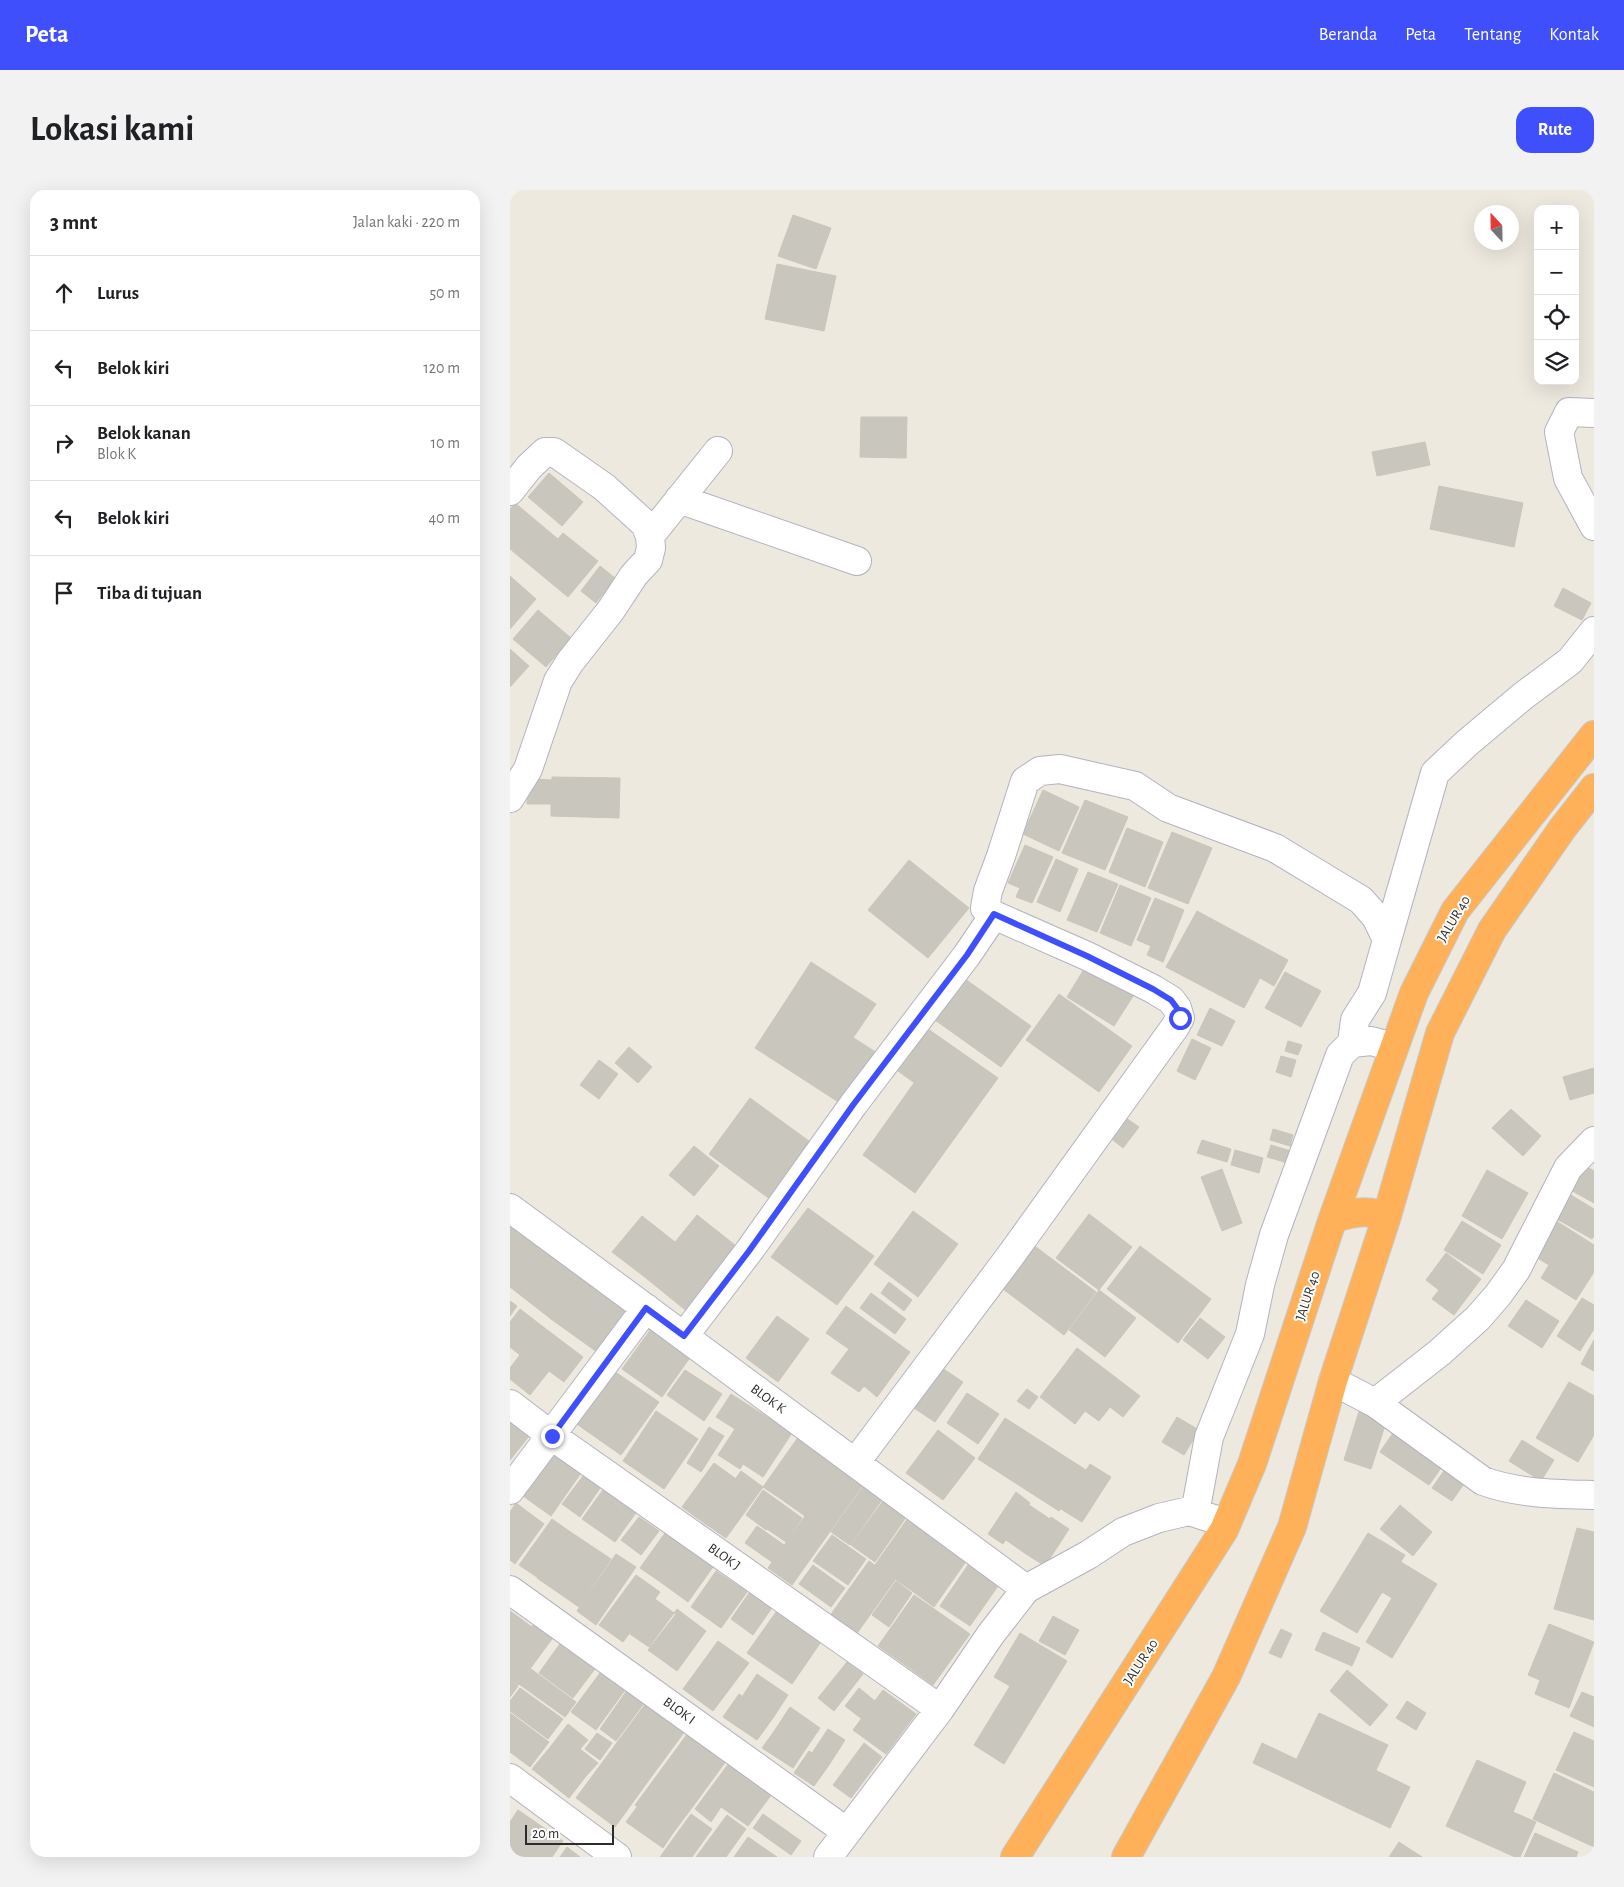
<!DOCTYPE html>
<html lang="id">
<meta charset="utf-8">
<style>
body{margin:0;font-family:"Alegreya Sans",sans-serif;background:#f2f2f2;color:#202124}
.controls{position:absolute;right:15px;top:15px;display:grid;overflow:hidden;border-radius:10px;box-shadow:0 5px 20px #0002}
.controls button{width:45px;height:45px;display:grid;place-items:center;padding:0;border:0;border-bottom:1px solid #e0e0e0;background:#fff;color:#202124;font:25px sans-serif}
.compass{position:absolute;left:964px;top:15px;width:45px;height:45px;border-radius:50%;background:#fff;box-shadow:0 5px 20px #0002;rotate:338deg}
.scale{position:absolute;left:15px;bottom:12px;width:89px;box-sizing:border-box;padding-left:5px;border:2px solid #2c2c2c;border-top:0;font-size:14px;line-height:18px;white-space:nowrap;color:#2c2c2c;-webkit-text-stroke:4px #fff;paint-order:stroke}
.stop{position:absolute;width:15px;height:15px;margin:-11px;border:4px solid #3f4ffb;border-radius:50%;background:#fff}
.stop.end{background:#3f4ffb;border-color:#fff;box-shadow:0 1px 5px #0008}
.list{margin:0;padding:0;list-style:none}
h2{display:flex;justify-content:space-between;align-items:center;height:65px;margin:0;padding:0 20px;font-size:21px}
h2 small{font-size:16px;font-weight:400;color:#757577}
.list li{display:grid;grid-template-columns:32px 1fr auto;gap:15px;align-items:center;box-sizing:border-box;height:75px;padding:0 20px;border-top:1px solid #e0e0e0}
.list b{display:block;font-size:19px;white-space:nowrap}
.list p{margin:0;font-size:16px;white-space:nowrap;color:#757577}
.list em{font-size:16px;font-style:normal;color:#757577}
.icon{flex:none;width:28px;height:28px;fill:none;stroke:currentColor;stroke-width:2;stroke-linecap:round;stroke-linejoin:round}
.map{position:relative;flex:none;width:1084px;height:1667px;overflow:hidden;border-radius:15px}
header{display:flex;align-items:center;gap:30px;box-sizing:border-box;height:70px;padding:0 25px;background:#3f4ffb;color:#fff}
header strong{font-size:24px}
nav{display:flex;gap:28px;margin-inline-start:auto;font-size:18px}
.intro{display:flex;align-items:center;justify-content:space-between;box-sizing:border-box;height:120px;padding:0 30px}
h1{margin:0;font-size:35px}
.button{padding:12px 22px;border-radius:15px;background:#3f4ffb;color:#fff;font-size:18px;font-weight:700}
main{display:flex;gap:30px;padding:0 30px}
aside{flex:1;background:#fff;border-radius:15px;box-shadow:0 5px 20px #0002}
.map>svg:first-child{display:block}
.building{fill:#c9c7bd;stroke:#cac5b8}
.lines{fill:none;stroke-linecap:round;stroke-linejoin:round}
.minor-casing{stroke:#b2b3c0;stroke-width:30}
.highway-casing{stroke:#c8c8c8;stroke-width:30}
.minor{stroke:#fff;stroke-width:28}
.highway{stroke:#ffb159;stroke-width:28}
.route{stroke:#3f4ffb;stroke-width:6}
.labels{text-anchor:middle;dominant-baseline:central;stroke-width:4;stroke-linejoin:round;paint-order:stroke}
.street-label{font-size:14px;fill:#2c2c2c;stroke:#fff}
</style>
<header>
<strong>Peta</strong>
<nav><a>Beranda</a><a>Peta</a><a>Tentang</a><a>Kontak</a></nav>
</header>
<div class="intro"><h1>Lokasi kami</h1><a class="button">Rute</a></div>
<main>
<aside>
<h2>3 mnt<small>Jalan kaki · 220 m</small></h2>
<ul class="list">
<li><svg class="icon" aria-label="ahead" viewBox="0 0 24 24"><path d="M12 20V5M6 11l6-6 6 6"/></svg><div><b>Lurus</b></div><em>50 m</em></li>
<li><svg class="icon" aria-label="left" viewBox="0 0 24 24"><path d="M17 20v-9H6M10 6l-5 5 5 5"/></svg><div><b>Belok kiri</b></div><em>120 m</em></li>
<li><svg class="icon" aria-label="right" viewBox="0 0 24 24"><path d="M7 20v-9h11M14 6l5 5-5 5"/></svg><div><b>Belok kanan</b><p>Blok K</p></div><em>10 m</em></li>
<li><svg class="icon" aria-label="left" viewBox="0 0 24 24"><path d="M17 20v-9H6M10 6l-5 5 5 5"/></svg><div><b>Belok kiri</b></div><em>40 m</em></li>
<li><svg class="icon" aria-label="arrive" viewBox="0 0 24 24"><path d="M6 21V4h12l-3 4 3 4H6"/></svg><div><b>Tiba di tujuan</b></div></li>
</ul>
</aside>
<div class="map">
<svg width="1084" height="1667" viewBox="0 0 1084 1667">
<rect width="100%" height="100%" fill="#eee9df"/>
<path class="building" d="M283,25L321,38L306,79L268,66Z
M267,74L326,86L314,141L255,129Z
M351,227H397L396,268L350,267Z
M915,252L920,275L867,286L862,262Z
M39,283L73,312L52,336L18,307Z
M929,296L1013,313L1004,357L920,339Z
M5,313L48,349L23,378L0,359V319Z
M53,343L88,371L58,407L23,378Z
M90,376L105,388L86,413L71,401Z
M0,386L26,409L0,439Z
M1053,398L1081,413L1072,430L1044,416Z
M28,420L61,448L36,477L3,449Z
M0,459L19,476L0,497Z
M42,587L110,588L109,628L41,626V614H17L18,589L42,590Z
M533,600L569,617L549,661L513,644Z
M575,610L618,627L595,680L552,663Z
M617,638L653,652L635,697L599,682Z
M662,642L702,658L678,714L638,698Z
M515,655L543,667L522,713L506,707L510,698L498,693Z
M546,669L568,679L550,722L527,712Z
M399,670L459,718L418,768L358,720Z
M578,682L608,694L587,742L557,730Z
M610,695L641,708L621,756L590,743Z
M645,708L674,720L653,772L637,765L641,756L627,750Z
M687,721L778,770L764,796L750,788L734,818L656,777Z
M579,771L627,800L604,836L557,807Z
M301,772L366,814L343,848L279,806Z
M775,782L811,801L791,837L755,818Z
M455,789L521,836L491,877L425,830Z
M549,804L622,856L589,902L516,850Z
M279,806L367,863L333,915L245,858Z
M700,818L725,831L712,856L687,845Z
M418,839L488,888L457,931L388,881Z
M682,849L701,858L685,890L667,881Z
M778,851L792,855L788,865L775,861Z
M119,857L142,877L128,893L105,873Z
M771,866L786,870L781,887L766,882Z
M89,870L108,884L89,909L70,895Z
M1084,878V903L1060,910L1053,887Z
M404,893L457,931L405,1003L353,965Z
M240,908L303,954L261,1010L199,964Z
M1001,919L1031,946L1013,966L982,938Z
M609,923L629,937L613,958L594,943Z
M763,939L783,945L780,956L760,950Z
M692,950L721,959L717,972L687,963Z
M761,955L781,961L778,973L757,967Z
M184,956L209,976L184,1006L159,985Z
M725,960L753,968L749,983L721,975Z
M1071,973L1084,981V1013L1057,998Z
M712,979L732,1033L712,1041L691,987Z
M977,980L1018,1003L992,1049L952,1026Z
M1061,1005L1084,1019V1046L1082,1049L1047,1029Z
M298,1018L364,1066L327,1115L261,1067Z
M403,1021L448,1054L408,1107L364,1074Z
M579,1024L622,1057L589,1100L546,1068Z
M187,1025L230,1059L179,1123L136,1088Z
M132,1026L165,1052L136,1088L102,1062Z
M1040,1027L1084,1055V1082L1066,1110L1031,1088L1039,1075L1026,1067L1036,1052L1028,1046Z
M952,1031L991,1055L973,1084L934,1060Z
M0,1034L19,1048L0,1073Z
M19,1048L40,1064L9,1104L0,1097V1073Z
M522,1054L586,1102L554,1145L489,1096Z
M630,1056L701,1109L668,1153L597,1099Z
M936,1063L971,1089L944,1125L922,1109L929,1100L916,1090Z
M40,1064L58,1077L27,1118L9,1104Z
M58,1077L72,1087L41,1129L27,1118Z
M72,1087L118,1122L87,1162L41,1129Z
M379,1092L402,1110L394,1121L371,1103Z
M589,1100L626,1128L595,1167L559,1140Z
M361,1103L396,1129L385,1144L350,1118Z
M1072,1108L1084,1115V1139L1070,1161L1047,1146Z
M1016,1110L1049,1131L1032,1158L998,1136Z
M0,1111L7,1116L0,1126Z
M336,1116L400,1162L367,1207L354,1196L349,1202L321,1183L339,1159L316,1143Z
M10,1119L32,1136L10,1165L0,1157V1132Z
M267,1126L299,1149L268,1192L236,1168Z
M690,1128L715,1147L698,1169L673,1150Z
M32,1136L73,1167L54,1192L39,1181L20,1205L0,1189V1178Z
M141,1139L181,1166L152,1207L112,1179Z
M1084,1150V1181L1071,1174Z
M567,1158L630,1206L613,1227L600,1217L589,1231L575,1221L565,1234L530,1207Z
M98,1177L149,1212L111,1265L61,1230Z
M432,1178L453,1192L425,1232L404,1218Z
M175,1180L212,1204L194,1231L157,1205Z
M1059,1192L1084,1206V1245L1068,1272L1026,1248Z
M517,1199L528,1207L519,1219L507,1211Z
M457,1203L489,1224L468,1254L437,1233Z
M221,1204L282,1243L253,1287L233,1274L230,1279L208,1265L225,1239L206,1227Z
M850,1218L878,1226L861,1279L834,1270Z
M146,1221L188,1249L154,1299L113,1271Z
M667,1227L689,1240L674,1265L652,1252Z
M495,1228L576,1280L549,1321L468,1269Z
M0,1230L20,1245L0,1270Z
M199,1237L214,1246L191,1282L177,1273Z
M887,1237L936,1271L919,1295L870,1262Z
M428,1240L465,1268L433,1310L396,1283Z
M289,1246L307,1259L271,1309L253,1297Z
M1012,1250L1044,1270L1031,1291L999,1271Z
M41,1258L73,1280L41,1326L9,1303Z
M307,1259L331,1275L295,1326L271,1309Z
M204,1273L226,1289L194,1333L172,1317Z
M580,1274L601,1287L572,1332L551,1319Z
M331,1275L355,1292L319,1343L295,1326Z
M938,1275L958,1288L942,1311L922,1298Z
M231,1281L253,1297L216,1348L194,1333Z
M76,1282L93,1294L70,1327L52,1314Z
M355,1294L374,1307L340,1355L321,1342Z
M95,1297L128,1320L105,1352L72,1329Z
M253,1300L274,1315L256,1340L236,1325Z
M506,1302L520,1313L493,1354L478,1344Z
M376,1307L399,1323L365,1372L341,1355Z
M6,1313L34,1334L5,1374L0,1370V1322Z
M274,1315L292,1328L276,1352L257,1339Z
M519,1315L540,1329L516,1364L496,1350Z
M890,1315L922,1342L903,1366L870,1339Z
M295,1326L319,1343L282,1395L258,1378Z
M129,1327L149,1341L131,1365L111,1350Z
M541,1327L559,1339L535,1376L516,1364Z
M398,1328L438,1356L405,1403L365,1375Z
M42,1329L59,1341L27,1387L9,1375Z
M247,1336L274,1355L262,1372L235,1353Z
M1067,1338L1084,1342V1430L1044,1419Z
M59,1341L101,1369L69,1417L27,1388Z
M155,1343L174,1356L149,1391L130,1378Z
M858,1343L895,1365L847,1443L810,1421Z
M322,1345L356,1369L338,1395L303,1371Z
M174,1356L203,1377L178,1412L149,1391Z
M438,1356L457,1370L424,1417L405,1403Z
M106,1364L126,1377L86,1435L67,1421Z
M359,1371L385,1390L345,1446L319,1427Z
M891,1372L927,1394L882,1468L856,1452L882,1408L872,1402Z
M303,1375L335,1398L321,1417L289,1394Z
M458,1375L488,1396L460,1436L430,1416Z
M206,1381L237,1402L211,1438L181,1417Z
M126,1385L150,1402L113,1452L89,1435Z
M386,1391L402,1403L379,1437L362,1425Z
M244,1396L266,1412L243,1445L221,1429Z
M404,1405L427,1421L391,1472L368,1456Z
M145,1409L164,1423L139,1457L120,1444Z
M271,1415L315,1446L282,1494L237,1463Z
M167,1419L196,1441L167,1481L138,1460L166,1424L164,1423Z
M0,1421L22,1437L0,1466Z
M427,1421L460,1444L423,1495L391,1472Z
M543,1426L569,1440L555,1465L529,1451Z
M26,1431L45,1445L8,1495L0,1489V1466Z
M1039,1434L1084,1452L1059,1518L1025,1504L1030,1490L1018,1485Z
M771,1439L782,1444L771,1468L759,1463Z
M813,1442L850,1458L842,1476L805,1460Z
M510,1443L557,1471L494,1574L464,1555L500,1496L484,1487Z
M52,1451L87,1476L63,1508L29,1483Z
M208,1451L239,1473L203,1521L173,1499Z
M337,1472L353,1484L324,1521L308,1508Z
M96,1475L120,1493L86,1540L61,1522Z
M21,1479L66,1512L55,1527L9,1494Z
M837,1480L878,1515L860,1536L820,1501Z
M247,1484L278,1505L263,1528L232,1507Z
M0,1490L8,1496L0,1507Z
M120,1496L137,1509L106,1551L90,1539Z
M10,1498L53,1529L38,1549L0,1521V1511Z
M349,1498L365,1511L352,1529L335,1516Z
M373,1500L406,1524L376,1564L343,1540Z
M1072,1502L1084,1507V1537L1060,1526Z
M229,1504L263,1528L247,1550L213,1527Z
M139,1509L178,1537L139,1590L100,1562Z
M897,1511L916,1523L906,1540L886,1528Z
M280,1517L310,1538L295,1560L265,1540Z
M0,1523L39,1552L20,1577L0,1562Z
M809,1523L878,1555L846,1622L777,1589Z
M58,1534L78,1550L70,1559L88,1573L77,1585L41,1556Z
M181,1539L219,1567L184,1615L145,1588Z
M318,1539L335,1550L319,1575L302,1563Z
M265,1540L295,1560L283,1578L252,1558Z
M1064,1542L1084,1551V1597L1046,1580Z
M87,1543L102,1553L90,1570L75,1559Z
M354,1553L372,1567L341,1608L323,1595Z
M752,1553L786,1569L777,1589L743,1573Z
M41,1556L77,1585L59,1608L22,1579Z
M299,1561L319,1575L304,1596L284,1583Z
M100,1562L139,1590L105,1637L66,1608Z
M222,1569L265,1600L238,1636L211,1617L201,1632L185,1619Z
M967,1570L1016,1592L1003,1622L1026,1632L1010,1667H1005L936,1636Z
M865,1580L900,1597L880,1638L846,1622Z
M1044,1583L1084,1602V1657L1023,1629Z
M145,1588L184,1615L163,1643L125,1615Z
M127,1617L163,1643L153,1658L116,1632Z
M8,1620L53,1651L42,1667H0V1632Z
M181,1624L202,1639L182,1667H150Z
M253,1624L291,1651L281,1665L243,1638Z
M217,1625L236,1639L216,1667H186Z
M1025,1643L1068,1662L1066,1667H1014Z
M238,1647L267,1667H224Z
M889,1652L912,1667H879Z
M57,1657L70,1667H50Z"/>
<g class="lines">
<g class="minor-casing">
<path id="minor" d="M1084,223L1059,222L1049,242L1058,288L1084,336
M0,301L19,277L35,262H44L94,297L135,334L140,346L141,358L138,370L124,385L101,420L60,472L48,491L18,579L0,608
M169,309L347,371
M140,346L208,261
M877,750L925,583L957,553L1013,506L1060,471L1084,441
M0,1018L516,1399
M174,1146L239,1061L343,915L457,765L484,725L475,718L478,701L491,666L515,591L530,581L550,579L625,596L658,618L765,658L851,710L866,727L877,750L862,803L845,830L842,853
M823,1191L865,1213L973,1291C1009,1304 1046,1304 1084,1305
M865,1213L929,1163L968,1128L988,1105L1006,1080L1058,978L1084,951
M0,1214L42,1246L430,1519
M345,1273L501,1065L665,837L670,828L667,818L661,810L643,799L577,766L484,725
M0,1300L136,1118
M685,1323L699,1247L740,1144L750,1095L764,1045L830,865L842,853L861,851L884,857
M0,1400L337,1642
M0,1588L107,1667
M318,1667L430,1519L481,1444L516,1399L578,1365L613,1342L649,1328L679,1321L716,1333"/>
</g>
<g class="highway-casing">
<path id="highway" d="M823,1028C842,1024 859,1017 876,1029
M505,1667L714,1340L742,1274L823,1028L904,803L945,721L1084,545
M616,1667L716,1487L782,1337L823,1191L876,1029L930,843L982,740L1052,639L1084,598"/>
</g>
<use href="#minor" class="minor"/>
<use href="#highway" class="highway"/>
</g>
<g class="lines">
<path class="route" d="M42,1246L136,1118L174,1146L239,1061L343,915L457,765L484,724L577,766L643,799L661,810L667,818L670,828"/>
</g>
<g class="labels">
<g class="street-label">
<text transform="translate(944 729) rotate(-59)">JALUR 40</text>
<text transform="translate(798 1106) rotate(-72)">JALUR 40</text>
<text transform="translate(258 1209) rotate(36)">BLOK K</text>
<text transform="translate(214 1367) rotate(35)">BLOK J</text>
<text transform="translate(631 1472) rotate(-57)">JALUR 40</text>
<text transform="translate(169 1521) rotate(36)">BLOK I</text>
</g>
</g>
</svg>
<div class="controls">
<button>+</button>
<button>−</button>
<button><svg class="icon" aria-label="locate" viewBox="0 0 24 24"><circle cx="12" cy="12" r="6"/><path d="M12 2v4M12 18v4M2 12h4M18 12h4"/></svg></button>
<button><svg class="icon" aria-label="layers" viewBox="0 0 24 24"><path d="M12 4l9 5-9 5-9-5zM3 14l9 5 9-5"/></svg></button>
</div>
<svg class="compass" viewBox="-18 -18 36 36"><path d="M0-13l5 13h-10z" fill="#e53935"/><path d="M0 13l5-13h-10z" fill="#757577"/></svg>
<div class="scale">20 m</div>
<div class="stop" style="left:670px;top:828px"></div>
<div class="stop end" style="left:42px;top:1246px"></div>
</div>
</main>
